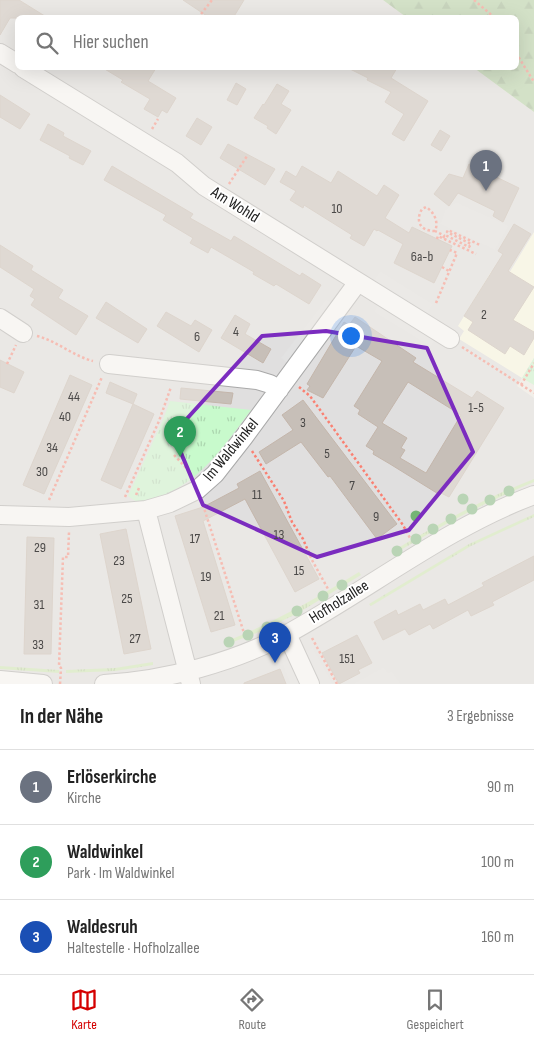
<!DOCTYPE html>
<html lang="de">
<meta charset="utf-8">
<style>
body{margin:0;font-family:"Sofia Sans Condensed",sans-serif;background:#f6f6f6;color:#222}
.you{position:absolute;left:350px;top:335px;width:18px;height:18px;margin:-12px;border:4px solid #fff;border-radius:50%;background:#1a73e8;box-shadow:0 0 0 8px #1a73e833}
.badge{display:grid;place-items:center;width:32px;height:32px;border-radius:50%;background:#d40000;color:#fff;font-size:16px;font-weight:700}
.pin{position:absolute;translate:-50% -41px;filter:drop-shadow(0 1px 2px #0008)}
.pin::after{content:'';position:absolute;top:26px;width:18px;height:15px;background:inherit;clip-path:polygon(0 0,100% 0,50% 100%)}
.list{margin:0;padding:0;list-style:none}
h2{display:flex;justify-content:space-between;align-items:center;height:65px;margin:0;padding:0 20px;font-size:21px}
h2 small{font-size:16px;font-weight:400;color:#767676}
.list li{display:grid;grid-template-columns:32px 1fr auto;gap:15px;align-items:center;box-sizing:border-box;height:75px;padding:0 20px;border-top:1px solid #e0e0e0}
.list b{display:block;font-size:19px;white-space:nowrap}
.list p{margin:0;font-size:16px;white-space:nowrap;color:#767676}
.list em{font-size:16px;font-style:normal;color:#767676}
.icon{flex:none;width:28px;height:28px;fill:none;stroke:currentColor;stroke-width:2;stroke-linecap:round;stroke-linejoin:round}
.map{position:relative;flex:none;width:534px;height:684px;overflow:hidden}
.search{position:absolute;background:#fff;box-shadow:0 5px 20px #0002;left:15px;right:15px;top:15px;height:55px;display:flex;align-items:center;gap:12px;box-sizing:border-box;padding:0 18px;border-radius:8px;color:#767676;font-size:19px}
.sheet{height:290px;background:#fff}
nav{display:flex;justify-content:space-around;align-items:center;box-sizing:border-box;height:70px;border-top:1px solid #e0e0e0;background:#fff;font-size:14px;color:#767676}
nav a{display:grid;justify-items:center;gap:2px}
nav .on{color:#d40000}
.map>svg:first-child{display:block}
.residential{fill:#e0dfdf}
.education{fill:#ffffe5}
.grass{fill:url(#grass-tufts)}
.forest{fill:url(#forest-firs)}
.park{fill:url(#park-tufts)}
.parking{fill:#e2e2e2}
.building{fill:#c7bfb8;stroke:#c4b6ab;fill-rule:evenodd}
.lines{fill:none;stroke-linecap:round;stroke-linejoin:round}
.minor-casing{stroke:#a9a9a9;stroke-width:20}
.path{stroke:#fa8072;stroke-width:2.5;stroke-dasharray:2.5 2.5;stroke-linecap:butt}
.minor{stroke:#fff;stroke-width:18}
.tree{fill:#74b475}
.marked{fill:none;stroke:#7b2cbf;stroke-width:4;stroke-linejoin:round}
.labels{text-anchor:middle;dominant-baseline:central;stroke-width:4;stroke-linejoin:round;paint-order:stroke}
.number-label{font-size:14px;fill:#4b4948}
.street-label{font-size:16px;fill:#222;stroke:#fff}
</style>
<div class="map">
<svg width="534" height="684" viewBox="0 0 534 684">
<defs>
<pattern id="grass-tufts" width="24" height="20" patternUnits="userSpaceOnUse" patternTransform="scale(1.25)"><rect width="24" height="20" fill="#cdebb0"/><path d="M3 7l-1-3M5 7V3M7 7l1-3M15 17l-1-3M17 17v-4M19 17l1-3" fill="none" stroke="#b0c997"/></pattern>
<pattern id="forest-firs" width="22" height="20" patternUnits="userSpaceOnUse" patternTransform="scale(1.25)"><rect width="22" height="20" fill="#add19e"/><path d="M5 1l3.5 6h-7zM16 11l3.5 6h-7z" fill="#95b388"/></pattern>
<pattern id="park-tufts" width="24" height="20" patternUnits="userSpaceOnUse" patternTransform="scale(1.25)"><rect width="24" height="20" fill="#c8facc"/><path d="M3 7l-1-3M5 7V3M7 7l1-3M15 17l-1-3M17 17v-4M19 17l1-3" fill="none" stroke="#acd6af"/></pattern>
</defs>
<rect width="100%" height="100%" fill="#f2efe9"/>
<path class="residential" d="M0,0H383L406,17L18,18V68H474L534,112V358L517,386L534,398V684H0Z"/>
<path class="education" d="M534,232V358L522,378L459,339L464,331L458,326L491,272L505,280Z"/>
<path class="grass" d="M534,479V482C485,502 439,527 394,554L393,551C438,524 484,498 534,479Z
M534,514V517L471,546L371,606L369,604L469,544Z
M359,572L361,575L298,613L264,630L228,644L227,641C275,622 315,599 359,572Z
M153,662V665L115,671L66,673V670L115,668Z
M0,666L59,670V673L0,669Z"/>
<path class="forest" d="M383,0H534V112L474,68H516V18L406,17Z"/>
<path class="park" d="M534,358V385L522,378Z
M170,401L251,410C226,443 204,478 164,495C157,498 146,503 138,502C135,501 131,498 128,496L162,422Z"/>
<path class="parking" d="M456,202L509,226L495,250L440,224L445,210Z
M380,271L433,304L427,315L373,281Z
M326,299L335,305L290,365L281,358Z
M379,302L437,337L431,347L374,312Z
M313,648L333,684H290L282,663Z
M384,667L388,673L392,671L401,684H353Z"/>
<path class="building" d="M0,0H19L48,18H10L0,35Z
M183,0H244L233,18H210Z
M103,68H156L148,81L176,98L167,113L162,110L158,117L144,109L150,99L121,82L123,80Z
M348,68H397L391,78L428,101L404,141L392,134L404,114L385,102L391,92L367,80L368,78Z
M236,83L246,89L237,105L227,100Z
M277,84L289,91L281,104L291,110L276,134L267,128L268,126L254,118L263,104L264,105Z
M0,95L30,114L20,129L0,117Z
M197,118L212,127L201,145L186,136Z
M48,124L64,133L63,136L91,151L83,165L69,158L70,156L40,140Z
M440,130L450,136L441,151L431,145Z
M228,144L275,169L265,185L220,158Z
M469,164L519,188L503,222L493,216L495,211L458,193L449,206L434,194L449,174L463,178Z
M112,166L193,214L190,218L231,241L234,236L300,276L302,273L321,285L309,304L276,284L274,286L253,274L254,272L211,247L208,253L190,243L193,238L163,220L166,215L104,180Z
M302,166L331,183L338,171L377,196L384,185L399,195L385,218L409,233L412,227L452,246L434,283L394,263L403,244L378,230L377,231L374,229L364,246L350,238L352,235L304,205L303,208L290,200L296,191L280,182L286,171L296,177Z
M514,224L531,234L508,271L534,287L513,320L534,332V338L524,355L510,346L505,354L468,330L473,322L464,316L503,254L498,251Z
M0,245L33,266L31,270L63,290L58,298L88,316L76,335L31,305L35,299L30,296L34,289L0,267Z
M106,302L147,329L138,343L96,318Z
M166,312L191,326L195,320L212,330L199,352L157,326Z
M235,315L250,324L245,334L271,349L263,363L221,338Z
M355,317L416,358L413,362L472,398L477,391L504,408L449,497L441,493L440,495L390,464L373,454L374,451L366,446L378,427L358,414L360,410L354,406L382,361L356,346L323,398L307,390L310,386L307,384L344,322L349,325ZM408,382L461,415L426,473L400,458L405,450L401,448L407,438L382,423Z
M0,360L24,372L14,393L0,387Z
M70,375L92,385L44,494L23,485Z
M110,382L137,394L133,404L154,414L121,489L101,480L133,404L106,393Z
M181,388L233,393L231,404L180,399Z
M303,400L397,524L377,539L330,476L328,477L301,442L266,464L259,452L293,430L282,415Z
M260,471L319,579L295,592L245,499L203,521L235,625L211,632L175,516L203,507L239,488L237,484Z
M126,529L151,649L124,654L100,534Z
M27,537L54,538L51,654H24Z
M534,556V580L492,602L494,605L471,616L468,610L433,629L430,624L409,635L405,629L383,640L374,622L396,610L398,615L420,604L423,610L445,599L448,605L484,586L482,583Z
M357,635L372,663L358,670L360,673L339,684L322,653Z
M280,669L286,684H244V683Z"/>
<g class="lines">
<g class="minor-casing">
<path id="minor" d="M0,53L18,64
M23,68L177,163L204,186L450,339
M0,318L23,333
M109,364L257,380L270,384L279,390
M146,510L191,684
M0,515L69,517L146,510L170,503L197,490L215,474L244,437L358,282
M287,634L310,684
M0,680L43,684
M104,684C165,681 235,662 289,633C371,588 446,528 534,495"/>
</g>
<path class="path" d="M474,0L495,18
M198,18L212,0
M516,53L534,82
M152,129L158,119
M229,184L247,156
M435,231C420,231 415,221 422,209L426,207C434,212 439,222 435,231L445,236
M443,238L445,235L469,247L471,244L447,232L448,230L480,245
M437,239L438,236L476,254
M442,267L449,271
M436,303L457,253L450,250
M37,336C57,341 73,356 93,361
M462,347L534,393
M7,364L16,345
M521,385L534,363
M299,387L310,396L403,525L410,538
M252,451L284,501L292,522L303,539L312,560L328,589
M174,455L189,471L191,474
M136,495L139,488
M125,497L159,421L171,387
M49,500L102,377
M203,505L244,633
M312,638L337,684
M60,684L61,668L59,666L63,557H68L69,532"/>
<use href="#minor" class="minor"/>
</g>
<g class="tree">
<circle cx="509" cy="491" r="5.5"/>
<circle cx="463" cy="499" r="5.5"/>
<circle cx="490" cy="500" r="5.5"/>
<circle cx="472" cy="509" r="5.5"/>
<circle cx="416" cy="516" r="5.5"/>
<circle cx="451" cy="519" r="5.5"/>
<circle cx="433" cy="529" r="5.5"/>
<circle cx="416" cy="539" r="5.5"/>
<circle cx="397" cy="551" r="5.5"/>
<circle cx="342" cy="585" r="5.5"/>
<circle cx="323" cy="596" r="5.5"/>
<circle cx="297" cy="611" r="5.5"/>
<circle cx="267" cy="627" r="5.5"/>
<circle cx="248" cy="635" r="5.5"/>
<circle cx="229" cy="642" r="5.5"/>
</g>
<path d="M0 0H534V684H0ZM326,331L427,348L473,452L409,530L317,557L203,505L173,434L262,336Z" fill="#f2efe9" fill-opacity=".55" fill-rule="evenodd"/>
<path class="marked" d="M326,331L427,348L473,452L409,530L317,557L203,505L173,434L262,336Z"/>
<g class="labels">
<g class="number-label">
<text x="337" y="208">10</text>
<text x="422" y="256">6a-b</text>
<text x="484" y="314">2</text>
<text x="236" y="331">4</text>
<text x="197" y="336">6</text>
<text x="74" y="396">44</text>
<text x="476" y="407">1-5</text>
<text x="65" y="416">40</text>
<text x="303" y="422">3</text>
<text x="52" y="447">34</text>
<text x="327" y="453">5</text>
<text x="42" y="471">30</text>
<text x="352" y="485">7</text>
<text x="257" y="494">11</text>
<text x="376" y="516">9</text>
<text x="279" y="534">13</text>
<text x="195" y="538">17</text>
<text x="40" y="547">29</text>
<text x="119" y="560">23</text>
<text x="299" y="570">15</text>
<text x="206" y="576">19</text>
<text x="127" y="598">25</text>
<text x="39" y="604">31</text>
<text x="219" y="615">21</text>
<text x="135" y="638">27</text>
<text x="38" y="644">33</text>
<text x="347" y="658">151</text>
</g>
<g class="street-label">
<text transform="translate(235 205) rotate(32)">Am Wohld</text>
<text transform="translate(231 450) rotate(-50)">Im Waldwinkel</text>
<text transform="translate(339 602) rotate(-32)">Hofholzallee</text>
</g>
</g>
</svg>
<div class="you"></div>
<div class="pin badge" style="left:486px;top:191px;background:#6b7280">1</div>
<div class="pin badge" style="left:180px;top:457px;background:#2e9e5b">2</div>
<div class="pin badge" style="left:275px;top:663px;background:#1a4fb4">3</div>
<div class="search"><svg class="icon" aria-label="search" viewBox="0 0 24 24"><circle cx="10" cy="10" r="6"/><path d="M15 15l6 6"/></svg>Hier suchen</div>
</div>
<section class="sheet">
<h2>In der Nähe<small>3 Ergebnisse</small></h2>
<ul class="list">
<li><span class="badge" style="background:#6b7280">1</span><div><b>Erlöserkirche</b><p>Kirche</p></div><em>90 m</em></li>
<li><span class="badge" style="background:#2e9e5b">2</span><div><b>Waldwinkel</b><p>Park · Im Waldwinkel</p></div><em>100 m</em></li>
<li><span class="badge" style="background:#1a4fb4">3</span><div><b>Waldesruh</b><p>Haltestelle · Hofholzallee</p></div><em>160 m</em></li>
</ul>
</section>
<nav>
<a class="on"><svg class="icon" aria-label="map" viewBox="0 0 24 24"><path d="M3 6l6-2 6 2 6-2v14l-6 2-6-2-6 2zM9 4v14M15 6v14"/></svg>Karte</a>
<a><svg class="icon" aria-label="directions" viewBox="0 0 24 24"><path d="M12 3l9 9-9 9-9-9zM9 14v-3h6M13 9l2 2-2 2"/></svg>Route</a>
<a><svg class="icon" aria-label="saved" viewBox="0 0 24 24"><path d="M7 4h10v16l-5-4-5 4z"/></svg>Gespeichert</a>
</nav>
